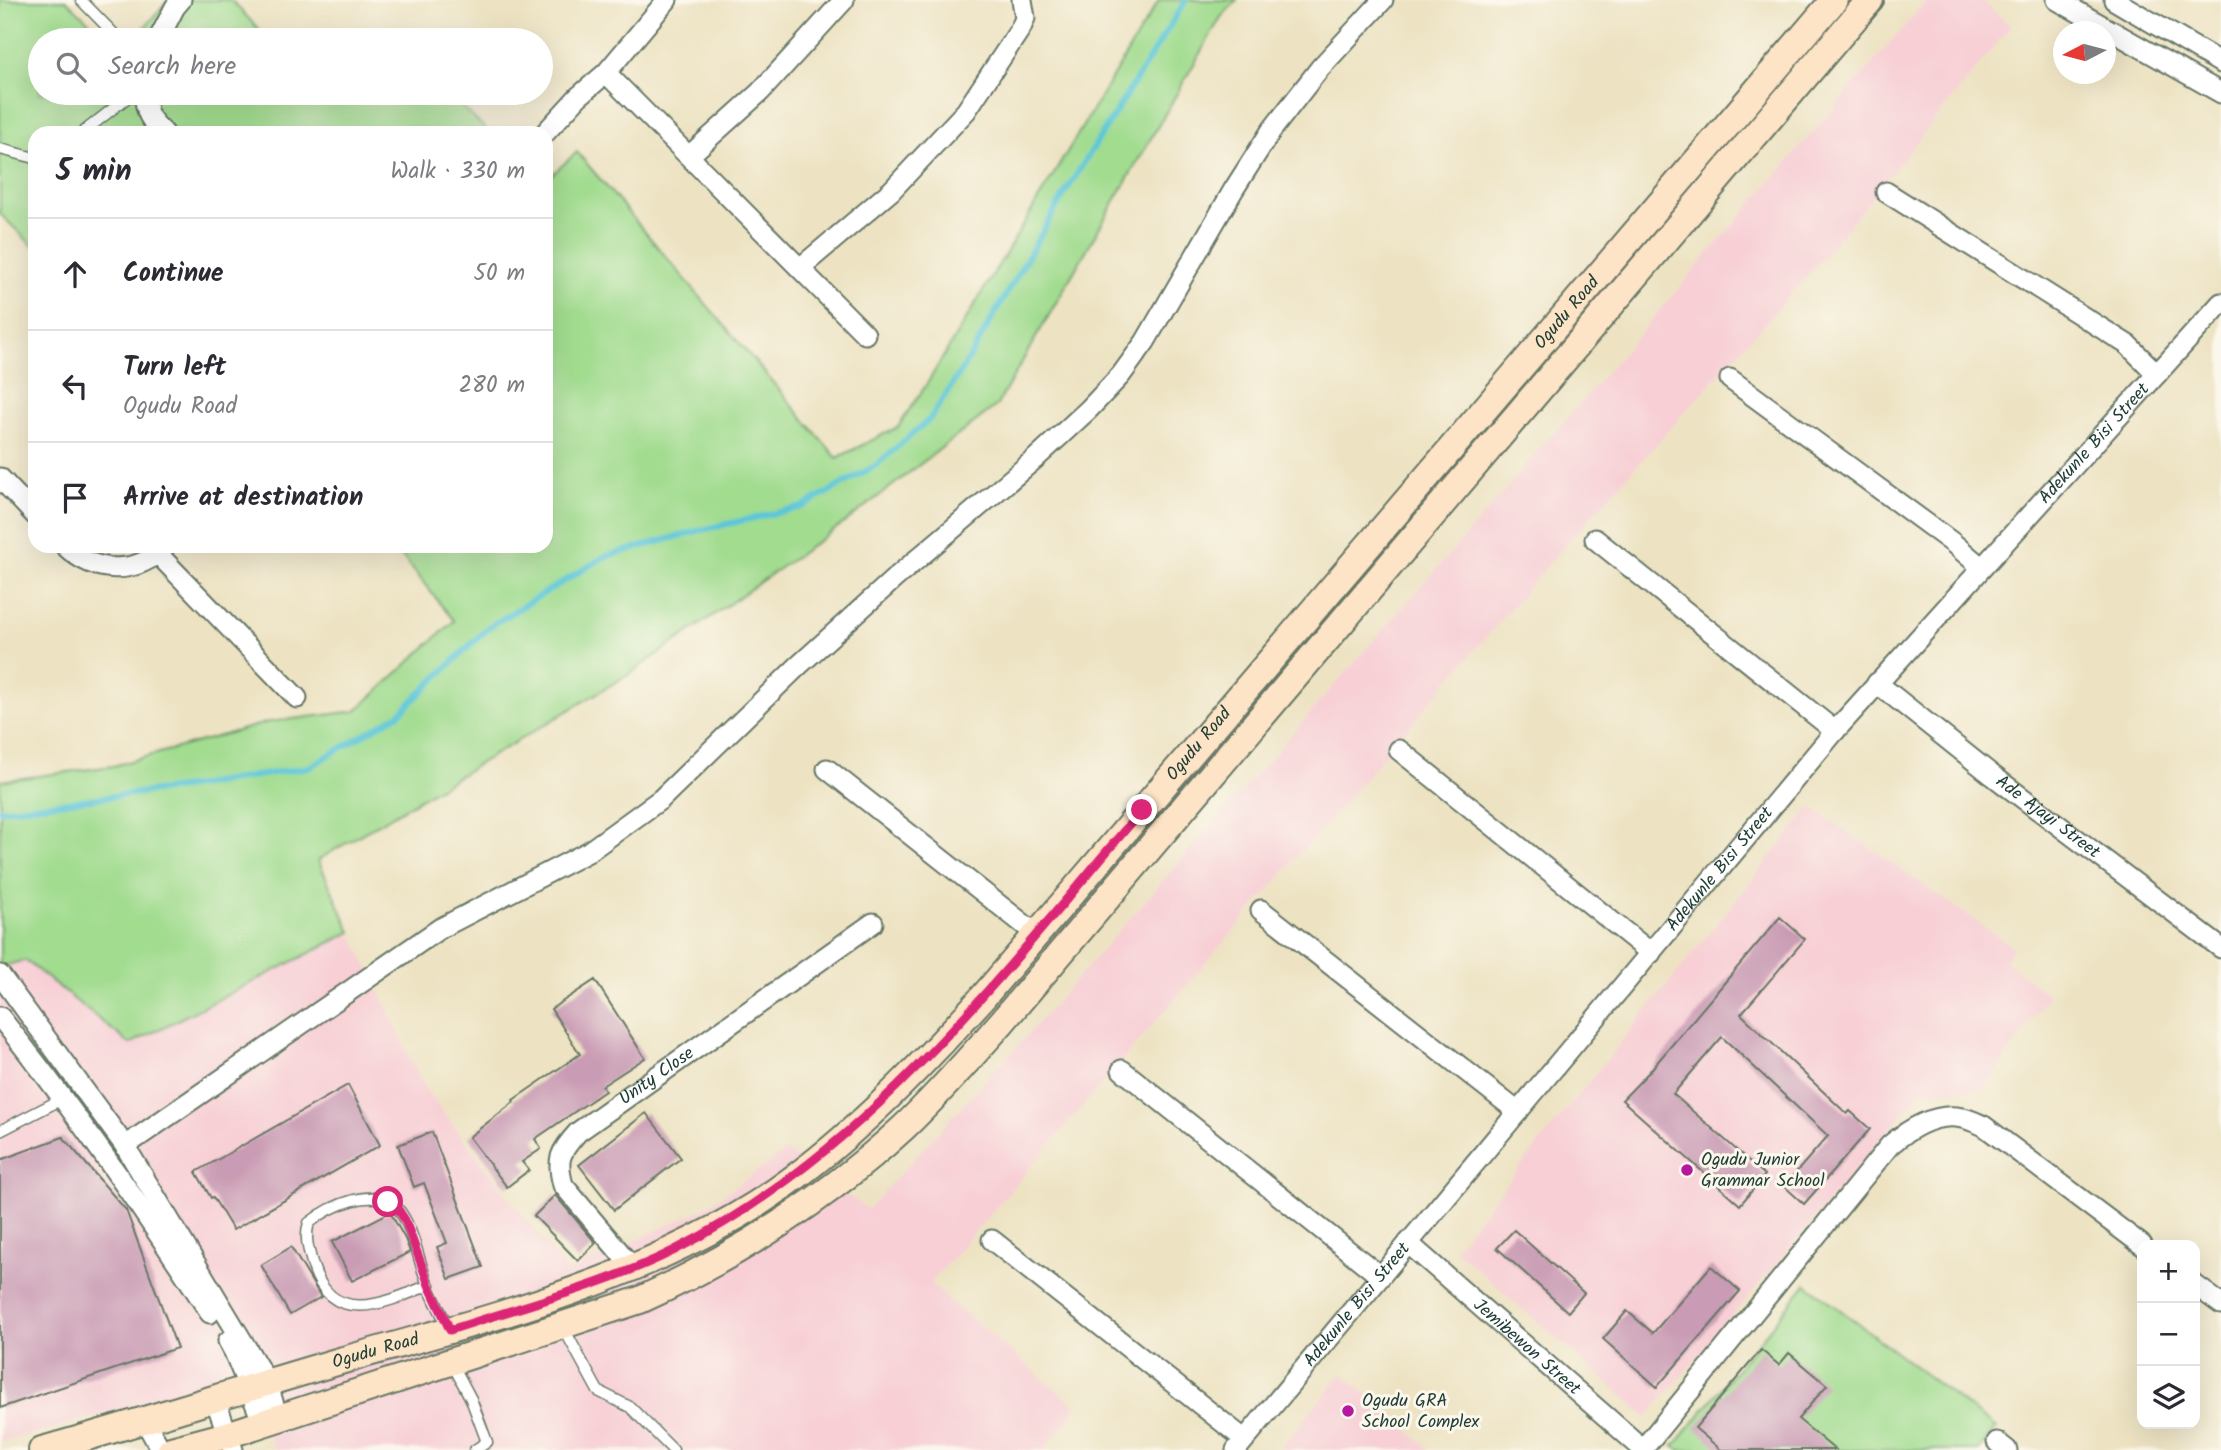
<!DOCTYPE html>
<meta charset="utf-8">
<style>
body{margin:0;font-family:Kalam,sans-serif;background:#f7f7f7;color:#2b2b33}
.controls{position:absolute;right:21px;bottom:21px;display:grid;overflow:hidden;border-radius:14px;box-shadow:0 7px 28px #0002}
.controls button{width:63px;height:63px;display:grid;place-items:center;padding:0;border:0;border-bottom:2px solid #e1e1e2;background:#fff;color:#2b2b33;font:35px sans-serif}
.compass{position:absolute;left:2053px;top:21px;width:63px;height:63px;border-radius:50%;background:#fff;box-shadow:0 7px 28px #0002;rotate:264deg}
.stop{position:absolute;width:21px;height:21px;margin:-16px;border:5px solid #db2777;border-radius:50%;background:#fff}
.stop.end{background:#db2777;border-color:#fff;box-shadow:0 2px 7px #0008}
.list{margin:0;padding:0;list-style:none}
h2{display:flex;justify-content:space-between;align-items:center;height:91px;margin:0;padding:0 28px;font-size:30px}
h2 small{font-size:23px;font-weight:400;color:#7c7c81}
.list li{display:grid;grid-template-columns:46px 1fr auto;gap:21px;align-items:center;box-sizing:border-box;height:112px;padding:0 28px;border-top:2px solid #e1e1e2}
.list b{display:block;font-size:26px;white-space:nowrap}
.list p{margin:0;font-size:23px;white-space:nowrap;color:#7c7c81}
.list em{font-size:23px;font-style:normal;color:#7c7c81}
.icon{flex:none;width:38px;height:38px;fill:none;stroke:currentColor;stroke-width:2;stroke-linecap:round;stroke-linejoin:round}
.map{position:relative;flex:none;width:2221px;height:1450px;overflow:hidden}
.search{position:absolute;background:#fff;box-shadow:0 7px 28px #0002;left:28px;top:28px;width:525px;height:77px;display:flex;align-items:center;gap:18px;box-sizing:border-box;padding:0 24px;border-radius:38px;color:#7c7c81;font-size:26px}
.panel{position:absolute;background:#fff;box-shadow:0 7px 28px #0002;left:28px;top:126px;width:525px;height:427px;border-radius:21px}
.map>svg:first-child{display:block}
.built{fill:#f7cfd5}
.green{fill:#a1dc8f;stroke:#608c62;stroke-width:2}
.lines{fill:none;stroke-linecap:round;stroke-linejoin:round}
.stream{stroke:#5cc6d8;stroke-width:6}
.building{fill:#c99bb4}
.lane-casing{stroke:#677766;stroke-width:13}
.street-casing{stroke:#677766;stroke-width:23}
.secondary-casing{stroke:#677766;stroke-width:30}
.lane{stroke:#fff;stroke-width:10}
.street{stroke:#fff;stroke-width:19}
.secondary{stroke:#fee4c6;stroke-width:26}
.route{stroke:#db2777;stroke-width:9}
.poi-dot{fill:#b5179e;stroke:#fbf7ec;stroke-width:2.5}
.labels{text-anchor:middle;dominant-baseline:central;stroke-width:6;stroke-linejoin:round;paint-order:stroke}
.street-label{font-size:18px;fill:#1f3d34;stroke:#fbf7ec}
.poi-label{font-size:18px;fill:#1f3d34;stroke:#fbf7ec;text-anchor:start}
</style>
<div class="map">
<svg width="2221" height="1450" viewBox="0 0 2221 1450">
<rect width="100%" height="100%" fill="#fbf7ec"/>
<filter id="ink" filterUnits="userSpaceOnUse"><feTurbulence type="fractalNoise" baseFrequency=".0143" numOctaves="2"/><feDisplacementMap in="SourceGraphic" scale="14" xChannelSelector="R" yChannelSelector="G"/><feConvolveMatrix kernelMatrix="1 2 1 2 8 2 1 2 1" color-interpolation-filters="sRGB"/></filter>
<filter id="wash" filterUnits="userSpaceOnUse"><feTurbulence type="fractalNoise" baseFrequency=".00686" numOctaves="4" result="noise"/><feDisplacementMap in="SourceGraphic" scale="28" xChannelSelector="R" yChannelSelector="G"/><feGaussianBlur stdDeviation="1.57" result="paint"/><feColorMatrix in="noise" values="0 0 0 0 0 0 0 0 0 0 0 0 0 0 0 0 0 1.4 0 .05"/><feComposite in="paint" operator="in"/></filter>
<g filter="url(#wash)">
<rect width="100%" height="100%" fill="#ede3c3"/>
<path class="built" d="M1927,0H1981L2011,26L1816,266L1560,551L930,1284L1077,1407L1044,1450H276L234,1378L0,1443V967L25,960L130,1044L351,932L425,1089L567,1272L703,1209L786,1151L868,1209L1048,1012L1481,518Z
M1811,807L2013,947L2005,961L2049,996L1983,1089L1922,1091L1647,1417L1454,1249Z
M1342,1373L1430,1450H1279Z"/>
<path class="green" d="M0,0H66L108,40H40V93H319L328,101L337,93H447L490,133H35V248L0,214Z
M169,0H231L269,40H133Z
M1159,0H1237L1221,17L997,405L844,523L631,673L318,860L351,932L130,1044L25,960L0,967V781L113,766L269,722L356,711L454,621L394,546H546V180L577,152L837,458L898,427L928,382Z
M1806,1284L1996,1428L1979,1450H1679L1674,1446Z"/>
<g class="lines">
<path class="stream" d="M0,810L197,786L309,767L399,714L490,626L604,557L701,530L802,507L875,466L930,419L968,360L1065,193L1186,0"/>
</g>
<g id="blocks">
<path class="building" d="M1780,917L1805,939L1741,1014L1847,1114L1850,1111L1870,1129L1804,1204L1784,1186L1828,1136L1722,1037L1673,1094L1765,1175L1740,1205L1622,1100L1649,1072Z
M595,980L645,1058L602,1086L605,1091L535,1139L541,1149L522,1162L529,1170L507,1187L469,1137L514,1102L513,1100L580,1054L551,1009Z
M348,1085L380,1145L233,1230L213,1197L211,1198L196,1172Z
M646,1113L681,1158L614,1210L579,1165Z
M432,1132L483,1267L449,1279L437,1247L447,1243L424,1183L414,1187L398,1145Z
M63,1137L126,1210L177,1348L0,1408V1160Z
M555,1195L596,1243L578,1261L534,1216Z
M390,1212L405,1239L410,1252L352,1281L332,1242Z
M1514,1230L1584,1293L1568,1312L1497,1248Z
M291,1247L321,1297L290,1315L261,1265Z
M1711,1266L1740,1291L1657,1387L1603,1339L1627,1311L1653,1333Z
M1761,1350L1779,1365L1789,1353L1827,1385L1798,1419L1835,1450H1721L1695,1428Z"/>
</g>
</g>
<g filter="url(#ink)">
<use href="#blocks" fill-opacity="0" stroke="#677766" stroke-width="2"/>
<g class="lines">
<g class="lane-casing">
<path id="lane" d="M81,0L120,40
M82,133L133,93
M0,149L35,158
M0,1131L64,1098
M429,1285C386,1303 332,1328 313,1266C309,1252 304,1237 309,1223C330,1206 376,1184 398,1209C413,1226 419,1263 428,1285C434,1300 442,1314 449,1329
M563,1327L598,1391L630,1407L673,1450
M453,1365L471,1399L487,1442L475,1450"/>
</g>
<g class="street-casing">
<g id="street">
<path d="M2057,0L2221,93"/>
<path d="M2114,0L2221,63"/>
<path d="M158,40L175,7L181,0"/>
<path d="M606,73L865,334"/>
<path d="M144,93C146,114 149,119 164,133"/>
<path d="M545,133L578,97L606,73L667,0"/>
<path d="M689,156L760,92L844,0"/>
<path d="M1886,192L2128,345L2157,374"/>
<path d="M800,268L891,191L966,111L1021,28L1025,18L1022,0"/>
<path d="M1730,379L1953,543L1981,567"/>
<path d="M0,478L35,515"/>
<path d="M1595,539L1835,731"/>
<path d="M65,546C94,574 137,576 165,546"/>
<path d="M158,554L297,698"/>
<path id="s1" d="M1877,683L1992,775L2221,948"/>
<path d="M1399,750L1651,953"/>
<path d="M827,769L1036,934"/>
<path d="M1261,910L1518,1112"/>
<path d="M0,975L125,1146L267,1382L278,1418"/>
<path d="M0,1017C76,1112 144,1210 210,1313"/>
<path d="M1122,1070L1380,1276"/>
<path d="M125,1146L439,929L588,852L661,799L797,667L895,578L1036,458L1089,409L1121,375L1145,342L1234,189L1271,131L1320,68L1383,0"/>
<path d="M992,1240L1244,1439"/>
<path id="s2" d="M1408,1243L1644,1450"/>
<path id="s3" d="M633,1268L563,1185C556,1159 560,1152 578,1132L873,923"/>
<path d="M2195,1285L2221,1304"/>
<path d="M228,1341L234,1352L263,1423"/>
<path d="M215,1399L233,1450"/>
<path d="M145,1421L161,1450"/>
<path d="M1997,1442L2007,1450"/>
<path d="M1643,1449L1890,1145C1909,1129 1935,1112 1962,1118C1969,1119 1977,1123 1984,1126L2142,1245"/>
<path id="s4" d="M1236,1450L1835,731L2221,303"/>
</g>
</g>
<g class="secondary-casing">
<g id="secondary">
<path id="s5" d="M42,1450C142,1422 240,1390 340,1361C481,1321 629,1284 755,1205C840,1151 917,1071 984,996L1834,0"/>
<path d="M171,1450L227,1435L640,1300C735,1257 826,1199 903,1128C938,1095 969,1059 1001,1023L1870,0"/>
</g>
</g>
<use href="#lane" class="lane"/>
<use href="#street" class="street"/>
<use href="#secondary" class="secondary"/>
</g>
</g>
<g class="lines" filter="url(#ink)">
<path class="route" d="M388,1202L396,1206L405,1220L429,1285L450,1330C522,1306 606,1285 675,1250C870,1151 1002,973 1142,810"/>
</g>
<g class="poi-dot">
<circle cx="1687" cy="1170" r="7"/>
<circle cx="1348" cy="1411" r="7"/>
</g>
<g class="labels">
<g class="street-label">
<text stroke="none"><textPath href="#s5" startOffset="1965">Ogudu Road</textPath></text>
<text stroke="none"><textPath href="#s4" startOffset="1323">Adekunle Bisi Street</textPath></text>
<text stroke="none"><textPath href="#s5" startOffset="1398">Ogudu Road</textPath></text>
<text stroke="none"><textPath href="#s1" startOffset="217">Ade Ajayi Street</textPath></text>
<text stroke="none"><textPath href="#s4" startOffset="756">Adekunle Bisi Street</textPath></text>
<text stroke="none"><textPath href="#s3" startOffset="264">Unity Close</textPath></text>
<text stroke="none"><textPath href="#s4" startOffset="189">Adekunle Bisi Street</textPath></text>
<text stroke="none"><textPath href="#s2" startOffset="158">Jemibewon Street</textPath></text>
<text stroke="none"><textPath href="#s5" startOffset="348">Ogudu Road</textPath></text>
</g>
<g class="poi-label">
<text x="1701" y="1160">Ogudu Junior<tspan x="1701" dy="21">Grammar School</tspan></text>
<text x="1362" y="1401">Ogudu GRA<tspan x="1362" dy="21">School Complex</tspan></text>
</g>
</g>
</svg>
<div class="controls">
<button>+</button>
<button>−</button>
<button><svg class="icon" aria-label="layers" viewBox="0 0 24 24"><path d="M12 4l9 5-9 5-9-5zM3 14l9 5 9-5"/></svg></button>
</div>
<svg class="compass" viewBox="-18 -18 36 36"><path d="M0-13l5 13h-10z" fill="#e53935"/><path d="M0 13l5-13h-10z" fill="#7c7c81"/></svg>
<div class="stop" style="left:388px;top:1202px"></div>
<div class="stop end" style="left:1142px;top:810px"></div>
<div class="search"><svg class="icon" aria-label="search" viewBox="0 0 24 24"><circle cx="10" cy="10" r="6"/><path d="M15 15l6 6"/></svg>Search here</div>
<section class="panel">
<h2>5 min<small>Walk · 330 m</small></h2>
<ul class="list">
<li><svg class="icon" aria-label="ahead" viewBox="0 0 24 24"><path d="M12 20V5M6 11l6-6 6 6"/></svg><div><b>Continue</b></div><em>50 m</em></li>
<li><svg class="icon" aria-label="left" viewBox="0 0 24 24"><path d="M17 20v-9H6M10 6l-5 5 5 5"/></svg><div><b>Turn left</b><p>Ogudu Road</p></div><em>280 m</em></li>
<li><svg class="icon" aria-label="arrive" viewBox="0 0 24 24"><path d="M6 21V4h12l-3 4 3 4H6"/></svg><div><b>Arrive at destination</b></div></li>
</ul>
</section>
</div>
